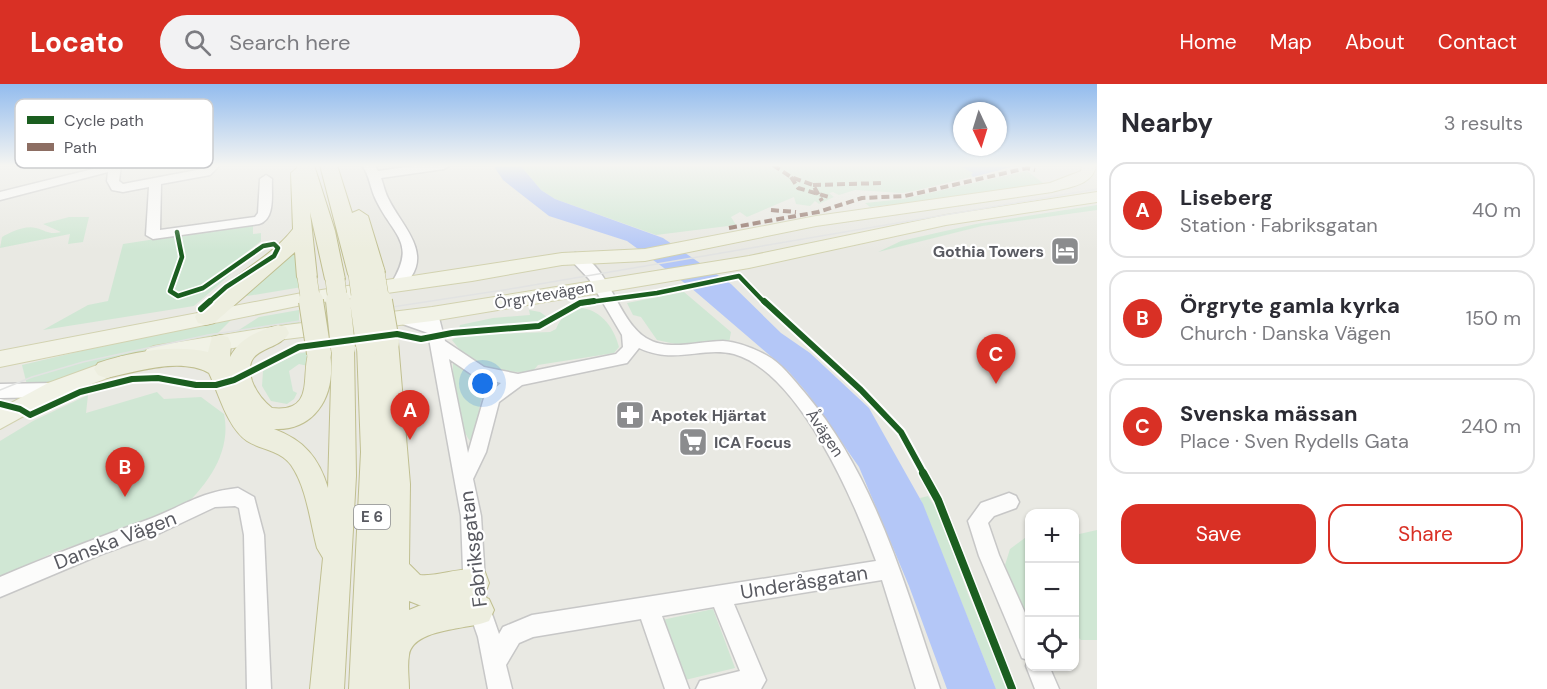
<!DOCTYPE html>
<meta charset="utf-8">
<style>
body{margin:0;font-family:"DM Sans",sans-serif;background:#f2f2f3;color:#2b2b33}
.controls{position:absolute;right:18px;bottom:18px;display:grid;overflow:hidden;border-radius:12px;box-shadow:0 2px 4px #0004}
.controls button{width:54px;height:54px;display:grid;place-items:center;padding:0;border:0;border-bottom:2px solid #e1e1e2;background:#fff;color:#2b2b33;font:30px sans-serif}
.compass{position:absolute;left:953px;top:18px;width:54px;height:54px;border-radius:50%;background:#fff;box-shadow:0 2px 4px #0004;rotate:176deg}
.you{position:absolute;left:483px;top:300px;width:21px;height:21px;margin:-15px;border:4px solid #fff;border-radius:50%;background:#1a73e8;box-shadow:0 0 0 9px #1a73e833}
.badge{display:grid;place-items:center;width:39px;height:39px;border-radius:50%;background:#d93025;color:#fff;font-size:20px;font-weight:700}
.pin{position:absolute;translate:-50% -50px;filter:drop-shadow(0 2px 3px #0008)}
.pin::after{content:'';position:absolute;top:32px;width:21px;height:18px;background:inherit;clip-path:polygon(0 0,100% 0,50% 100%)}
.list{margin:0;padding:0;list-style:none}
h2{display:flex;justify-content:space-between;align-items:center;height:78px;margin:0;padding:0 24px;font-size:26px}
h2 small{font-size:20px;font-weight:400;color:#7c7c81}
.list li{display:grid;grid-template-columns:39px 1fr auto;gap:18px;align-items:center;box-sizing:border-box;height:96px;margin:0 12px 12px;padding:0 12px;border:2px solid #e1e1e2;border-radius:18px}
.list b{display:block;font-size:22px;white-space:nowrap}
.list p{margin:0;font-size:20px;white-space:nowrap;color:#7c7c81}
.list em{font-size:20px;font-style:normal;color:#7c7c81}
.actions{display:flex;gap:12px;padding:18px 24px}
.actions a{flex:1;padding:14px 0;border:2px solid #d93025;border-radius:18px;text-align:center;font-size:21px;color:#d93025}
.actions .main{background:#d93025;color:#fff}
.icon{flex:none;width:33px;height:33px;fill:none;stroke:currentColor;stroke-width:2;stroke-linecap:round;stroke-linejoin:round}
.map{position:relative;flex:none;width:1097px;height:605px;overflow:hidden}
header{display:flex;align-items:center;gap:36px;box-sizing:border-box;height:84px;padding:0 30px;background:#d93025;color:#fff}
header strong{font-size:28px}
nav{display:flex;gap:33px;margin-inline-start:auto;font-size:21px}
.search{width:420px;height:54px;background:#f2f2f3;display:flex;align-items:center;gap:15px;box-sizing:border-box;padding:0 21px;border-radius:33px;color:#7c7c81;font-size:22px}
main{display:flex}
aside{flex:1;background:#fff}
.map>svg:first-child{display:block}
.green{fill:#d0e7d4}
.water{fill:#b4c7f7}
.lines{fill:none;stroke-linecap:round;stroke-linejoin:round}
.minor-casing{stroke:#c7c7c7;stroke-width:3}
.major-casing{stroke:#d2d2b0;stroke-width:2}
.highway-casing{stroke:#c0bf90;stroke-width:2}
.minor{fill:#fcfcfb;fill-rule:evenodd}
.major{fill:#f1f2e6;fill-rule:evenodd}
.highway{fill:#edeedf;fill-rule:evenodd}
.tram{stroke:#e2e3e2;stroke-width:1.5}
.highway-bridge-far1-casing{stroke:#c0bf90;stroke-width:20;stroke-linecap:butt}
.highway-bridge-casing{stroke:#c0bf90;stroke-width:26;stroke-linecap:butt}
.highway-bridge-far1{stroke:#edeedf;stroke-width:19}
.highway-bridge{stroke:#edeedf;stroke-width:24}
.quiet{stroke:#8d6e63;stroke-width:4;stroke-dasharray:8 4;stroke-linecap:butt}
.cycleway-far2-casing{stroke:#fff;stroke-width:8}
.cycleway-far1-casing{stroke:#fff;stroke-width:10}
.cycleway-casing{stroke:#fff;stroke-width:11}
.cycleway-far2{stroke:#1b5e20;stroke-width:4.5}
.cycleway-far1{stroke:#1b5e20;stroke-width:6}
.cycleway{stroke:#1b5e20;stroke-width:8}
.labels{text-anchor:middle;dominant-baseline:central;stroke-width:4.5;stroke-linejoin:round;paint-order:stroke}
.shield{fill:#fff;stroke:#8b8c90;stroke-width:1.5}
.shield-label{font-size:15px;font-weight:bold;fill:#595a61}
.poi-label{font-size:16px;font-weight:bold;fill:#595a61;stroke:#fff;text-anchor:start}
.street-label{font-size:16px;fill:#595a61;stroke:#fff}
.near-street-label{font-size:20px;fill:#595a61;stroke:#fff}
.key{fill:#fff;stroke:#cdced0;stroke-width:1.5}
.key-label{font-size:16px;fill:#595a61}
</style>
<header>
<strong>Locato</strong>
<div class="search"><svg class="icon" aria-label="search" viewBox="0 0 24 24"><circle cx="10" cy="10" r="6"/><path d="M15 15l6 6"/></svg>Search here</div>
<nav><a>Home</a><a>Map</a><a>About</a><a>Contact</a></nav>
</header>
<main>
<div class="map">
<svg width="1097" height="605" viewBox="0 0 1097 605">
<rect width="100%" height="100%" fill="#e9e9e3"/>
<path class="green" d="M520,81H1019L914,107L902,109L855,106L839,111L833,108L829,109L834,113L819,120L815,117L810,122L796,120L794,113L747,133L740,128L731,133L736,141L656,151L555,115L541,106Z
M1027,87L1043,99L975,111L870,123L865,119L903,115Z
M1097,121V126L982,142L878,168L901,157L976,140Z
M69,133H89L83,158L68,160L70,150L0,164L2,153C11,148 25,141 36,144C47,147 49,151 61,148L43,140Z
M253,140V150L261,149V157L225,185L231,190L194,222L43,246L88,221L108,217L123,160Z
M298,169L302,203L229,215L289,171Z
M684,208L731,248L729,259L680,261L657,256L641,233L633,231L627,219Z
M582,224C602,227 614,244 619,263L614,269L538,281L532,288C496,288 475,287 452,256L460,251L550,248L556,245C561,232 569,227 582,224Z
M299,226V241L231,251L259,233Z
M529,226L540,228L550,235L533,240L459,245L460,241L493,234L530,231Z
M232,235L214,253L133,270L43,300L27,301L22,281L187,242Z
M313,267L308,282L299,280L289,287L293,307L297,309L294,315L287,320L271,317L262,302L263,287L296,270Z
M453,277L494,298L481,316L473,360C458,348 452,296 453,277Z
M157,308L164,315L201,313L224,330C232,368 207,402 180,426L55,468L0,493V357L33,337L88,311L86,329Z
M928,412L938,428L968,510L1008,605H996L920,414Z
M1097,446V556H1081L1075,550V451Z
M1029,451V544L1005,481L1010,465Z
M713,525L735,584L681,597L662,536Z"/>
<path class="water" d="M493,81H520L541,106L555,115L663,154L731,200L781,249L810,269L869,324L923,420L996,605H947L909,502L859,383L807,309L789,288L690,203L627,157L549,132L503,96Z
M958,81H1019L973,93L971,90L973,89Z"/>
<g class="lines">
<g class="minor-casing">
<path id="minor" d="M109,81H121L119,97L123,100L202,85L207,81H220L210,91L161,100L160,146L255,133L258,129L260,95L266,91L272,95C271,109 276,135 259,140L153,155L146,151L149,103L123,108L112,106L107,97L108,88L0,116V108Z
M362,81H374L378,87L420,81H450L444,85L381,94C384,102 385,109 389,116C400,139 430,166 411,193C407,198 405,203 398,205L391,200C417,158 394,153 376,116C370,104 370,92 362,81Z
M575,169C609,178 616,235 646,254C669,268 698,257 723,257C737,258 753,264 766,271C781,279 793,295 805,309C876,393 905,502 940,605H916L882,496L734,520L766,596L761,605H696L700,597L740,587L714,523L662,532L689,605H665L641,535L533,553L519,559L506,581L512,605H488L478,553L464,513L461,432L428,249L397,238L394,234L402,229L426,237L427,226H437L445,257L484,283L518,290L616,270L623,263L622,251L589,195L568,173ZM639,264C675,281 702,262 734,270C800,289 854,417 876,477L532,531L503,543L499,550L486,513L481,432L473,395L486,368L499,318L522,301L627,279ZM449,275L474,292L501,299L484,314L468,369Z
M53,299L59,301L61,306L59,311L53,313L0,314V300Z
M238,404L254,413L264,451L271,605H247L244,451L239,424L235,422L215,423L160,449L102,470L0,513V493C49,472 97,454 147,436C182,423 199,408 238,404Z
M1009,409L1016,412L1019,418L1016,424L994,432L988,439L999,471L1030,540V582H1049L1059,605H1035L1026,582L1028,576L1022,574L979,472L968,437L981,419Z"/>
</g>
<g class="major-casing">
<path id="major" d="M1082,81H1096C1094,101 1069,103 1052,108L816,142L645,177L562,181L472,197L302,221L0,283V267L302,209L562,169L645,165L816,132L1050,99L1081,87Z
M1097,108V118L946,141L749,184L432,237L278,256L154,278L147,275L144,270L147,265L154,262L278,242L432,223L749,172L946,131Z
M122,272L129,274L132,280L129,286L62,311L0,345V325L48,299Z"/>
</g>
<g class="highway-casing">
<path id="highway" d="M297,81H314L335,147L345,195L342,200H328L325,195L310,128L317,193L314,198H300L297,193L295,168L214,239L206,241L198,239L195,233C216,198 267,179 293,145L291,89L297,84Z
M320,81H337L352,129L359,126L368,132L385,188L382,193L375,195L367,192L358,197L351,195L348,190Z
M278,241L286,243L289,249C278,269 241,261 252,297C256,308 263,317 272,324C319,329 298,286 311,263L319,260L327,263C332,271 331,281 331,290C329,322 308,347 274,345C304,356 319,374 328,404L332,264L335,258L343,255L351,258L354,264L356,392L344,605H310L323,474L317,464C310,438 307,404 291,381C280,366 261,366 247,357C227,343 219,310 209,289C180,273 137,288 106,294L98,291L94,285L98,279C131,268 173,260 208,268L212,253L220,251L228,253L231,259L230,273C240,254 258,247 278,241Z
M387,250L395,252L398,258L410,400L409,480L420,491C441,493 465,480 485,488L489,499L485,510L480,511L489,515L494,526L489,537C468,546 413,544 409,571C407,582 409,594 409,605H349L361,368L357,261L360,255L368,253L377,256L379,252ZM409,517L419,521H421L409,526Z"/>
</g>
<use href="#minor" class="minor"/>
<use href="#major" class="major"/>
<use href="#highway" class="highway"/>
<path class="tram" d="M0,306L32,293L83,278L208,251L516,204L1097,105"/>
<g class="highway-bridge-far1-casing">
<path id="highway-bridge-far1" d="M375,188L380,219
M358,190L362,219
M307,193L311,219
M335,195L338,219"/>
</g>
<g class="highway-bridge-casing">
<path id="highway-bridge" d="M311,217L319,269
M338,217L343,264
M362,217L368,261
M380,217L387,258"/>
</g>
<use href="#highway-bridge-far1" class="highway-bridge-far1"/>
<use href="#highway-bridge" class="highway-bridge"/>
<path class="quiet" d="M773,81L791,93L813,101L822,117
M791,93L798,104L829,113
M813,101L882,99
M771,126L796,128
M729,144L818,128L862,114L905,112L1027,84L1035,86"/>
<g class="cycleway-far2-casing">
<path id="cycleway-far2" d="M177,148L182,173L170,207L178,212L203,204L263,162L274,160L278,164L274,172L226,203L208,219
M582,219L657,209L739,192L765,219"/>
</g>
<g class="cycleway-far1-casing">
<path id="cycleway-far1" d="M764,217L861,306L901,348L924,390
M201,225L210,217
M0,320L20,325L30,331L80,308L132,295L158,294L196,301H216L234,296L299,263L397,250L421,255L452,249L539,242L580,219L594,217"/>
</g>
<g class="cycleway-casing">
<path id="cycleway" d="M923,389L938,416L1012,605"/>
</g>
<use href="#cycleway-far2" class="cycleway-far2"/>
<use href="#cycleway-far1" class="cycleway-far1"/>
<use href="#cycleway" class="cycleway"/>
</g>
<linearGradient id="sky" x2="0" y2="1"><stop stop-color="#93bcee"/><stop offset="0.49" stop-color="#f5f5f2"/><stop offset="1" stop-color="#f5f5f2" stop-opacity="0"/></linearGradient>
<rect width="1097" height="166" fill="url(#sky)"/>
<defs>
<g id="hotel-square" transform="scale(1.5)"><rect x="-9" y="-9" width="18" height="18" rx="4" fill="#8b8c8e" stroke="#fff"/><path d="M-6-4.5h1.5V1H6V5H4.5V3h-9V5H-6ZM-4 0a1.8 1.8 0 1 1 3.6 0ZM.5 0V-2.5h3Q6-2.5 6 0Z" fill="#fff"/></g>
<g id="pharmacy-square" transform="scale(1.5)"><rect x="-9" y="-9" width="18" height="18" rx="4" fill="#8b8c8e" stroke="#fff"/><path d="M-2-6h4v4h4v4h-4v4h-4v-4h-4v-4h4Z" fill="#fff"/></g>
<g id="supermarket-square" transform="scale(1.5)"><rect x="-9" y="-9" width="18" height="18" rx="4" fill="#8b8c8e" stroke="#fff"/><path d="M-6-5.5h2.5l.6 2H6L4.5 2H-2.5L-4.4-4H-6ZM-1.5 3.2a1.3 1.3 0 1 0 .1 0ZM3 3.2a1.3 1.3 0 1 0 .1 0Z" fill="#fff"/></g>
</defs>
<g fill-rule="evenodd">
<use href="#hotel-square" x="1065" y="167"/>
<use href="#pharmacy-square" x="630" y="331"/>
<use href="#supermarket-square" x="693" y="358"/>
</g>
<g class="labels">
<rect class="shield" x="354" y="421" width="36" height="24" rx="4.5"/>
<g class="shield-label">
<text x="372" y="433">E 6</text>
</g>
<g class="poi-label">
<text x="1044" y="167" text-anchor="end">Gothia Towers</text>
<text x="651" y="331">Apotek Hjärtat</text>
<text x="714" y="358">ICA Focus</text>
</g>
<g class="street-label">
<text transform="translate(544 211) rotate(-10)">Örgrytevägen</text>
<text transform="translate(825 349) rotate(56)">Åvägen</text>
</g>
<g class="near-street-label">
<text transform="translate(115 456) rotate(-21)">Danska Vägen</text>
<text transform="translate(473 465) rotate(-97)">Fabriksgatan</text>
<text transform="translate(804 498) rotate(-9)">Underåsgatan</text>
</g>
</g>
<rect x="15" y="15" width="198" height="69" rx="9" class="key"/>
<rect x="27" y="32" width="27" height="8" fill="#1b5e20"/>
<rect x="27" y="59" width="27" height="8" fill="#8d6e63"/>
<g class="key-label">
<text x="64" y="42">Cycle path</text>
<text x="64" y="69">Path</text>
</g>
</svg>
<div class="controls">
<button>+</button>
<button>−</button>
<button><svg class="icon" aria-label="locate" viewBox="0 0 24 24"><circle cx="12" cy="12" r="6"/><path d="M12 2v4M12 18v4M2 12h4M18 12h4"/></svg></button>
</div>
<svg class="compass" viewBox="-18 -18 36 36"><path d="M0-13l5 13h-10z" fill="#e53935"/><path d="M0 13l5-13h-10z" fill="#7c7c81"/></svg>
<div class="you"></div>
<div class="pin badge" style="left:410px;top:356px">A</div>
<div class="pin badge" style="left:125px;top:413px">B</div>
<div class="pin badge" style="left:996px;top:300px">C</div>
</div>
<aside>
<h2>Nearby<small>3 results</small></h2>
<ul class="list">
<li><span class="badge">A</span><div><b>Liseberg</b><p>Station · Fabriksgatan</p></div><em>40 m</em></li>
<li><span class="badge">B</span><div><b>Örgryte gamla kyrka</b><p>Church · Danska Vägen</p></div><em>150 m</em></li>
<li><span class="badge">C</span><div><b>Svenska mässan</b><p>Place · Sven Rydells Gata</p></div><em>240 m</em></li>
</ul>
<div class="actions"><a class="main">Save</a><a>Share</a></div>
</aside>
</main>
